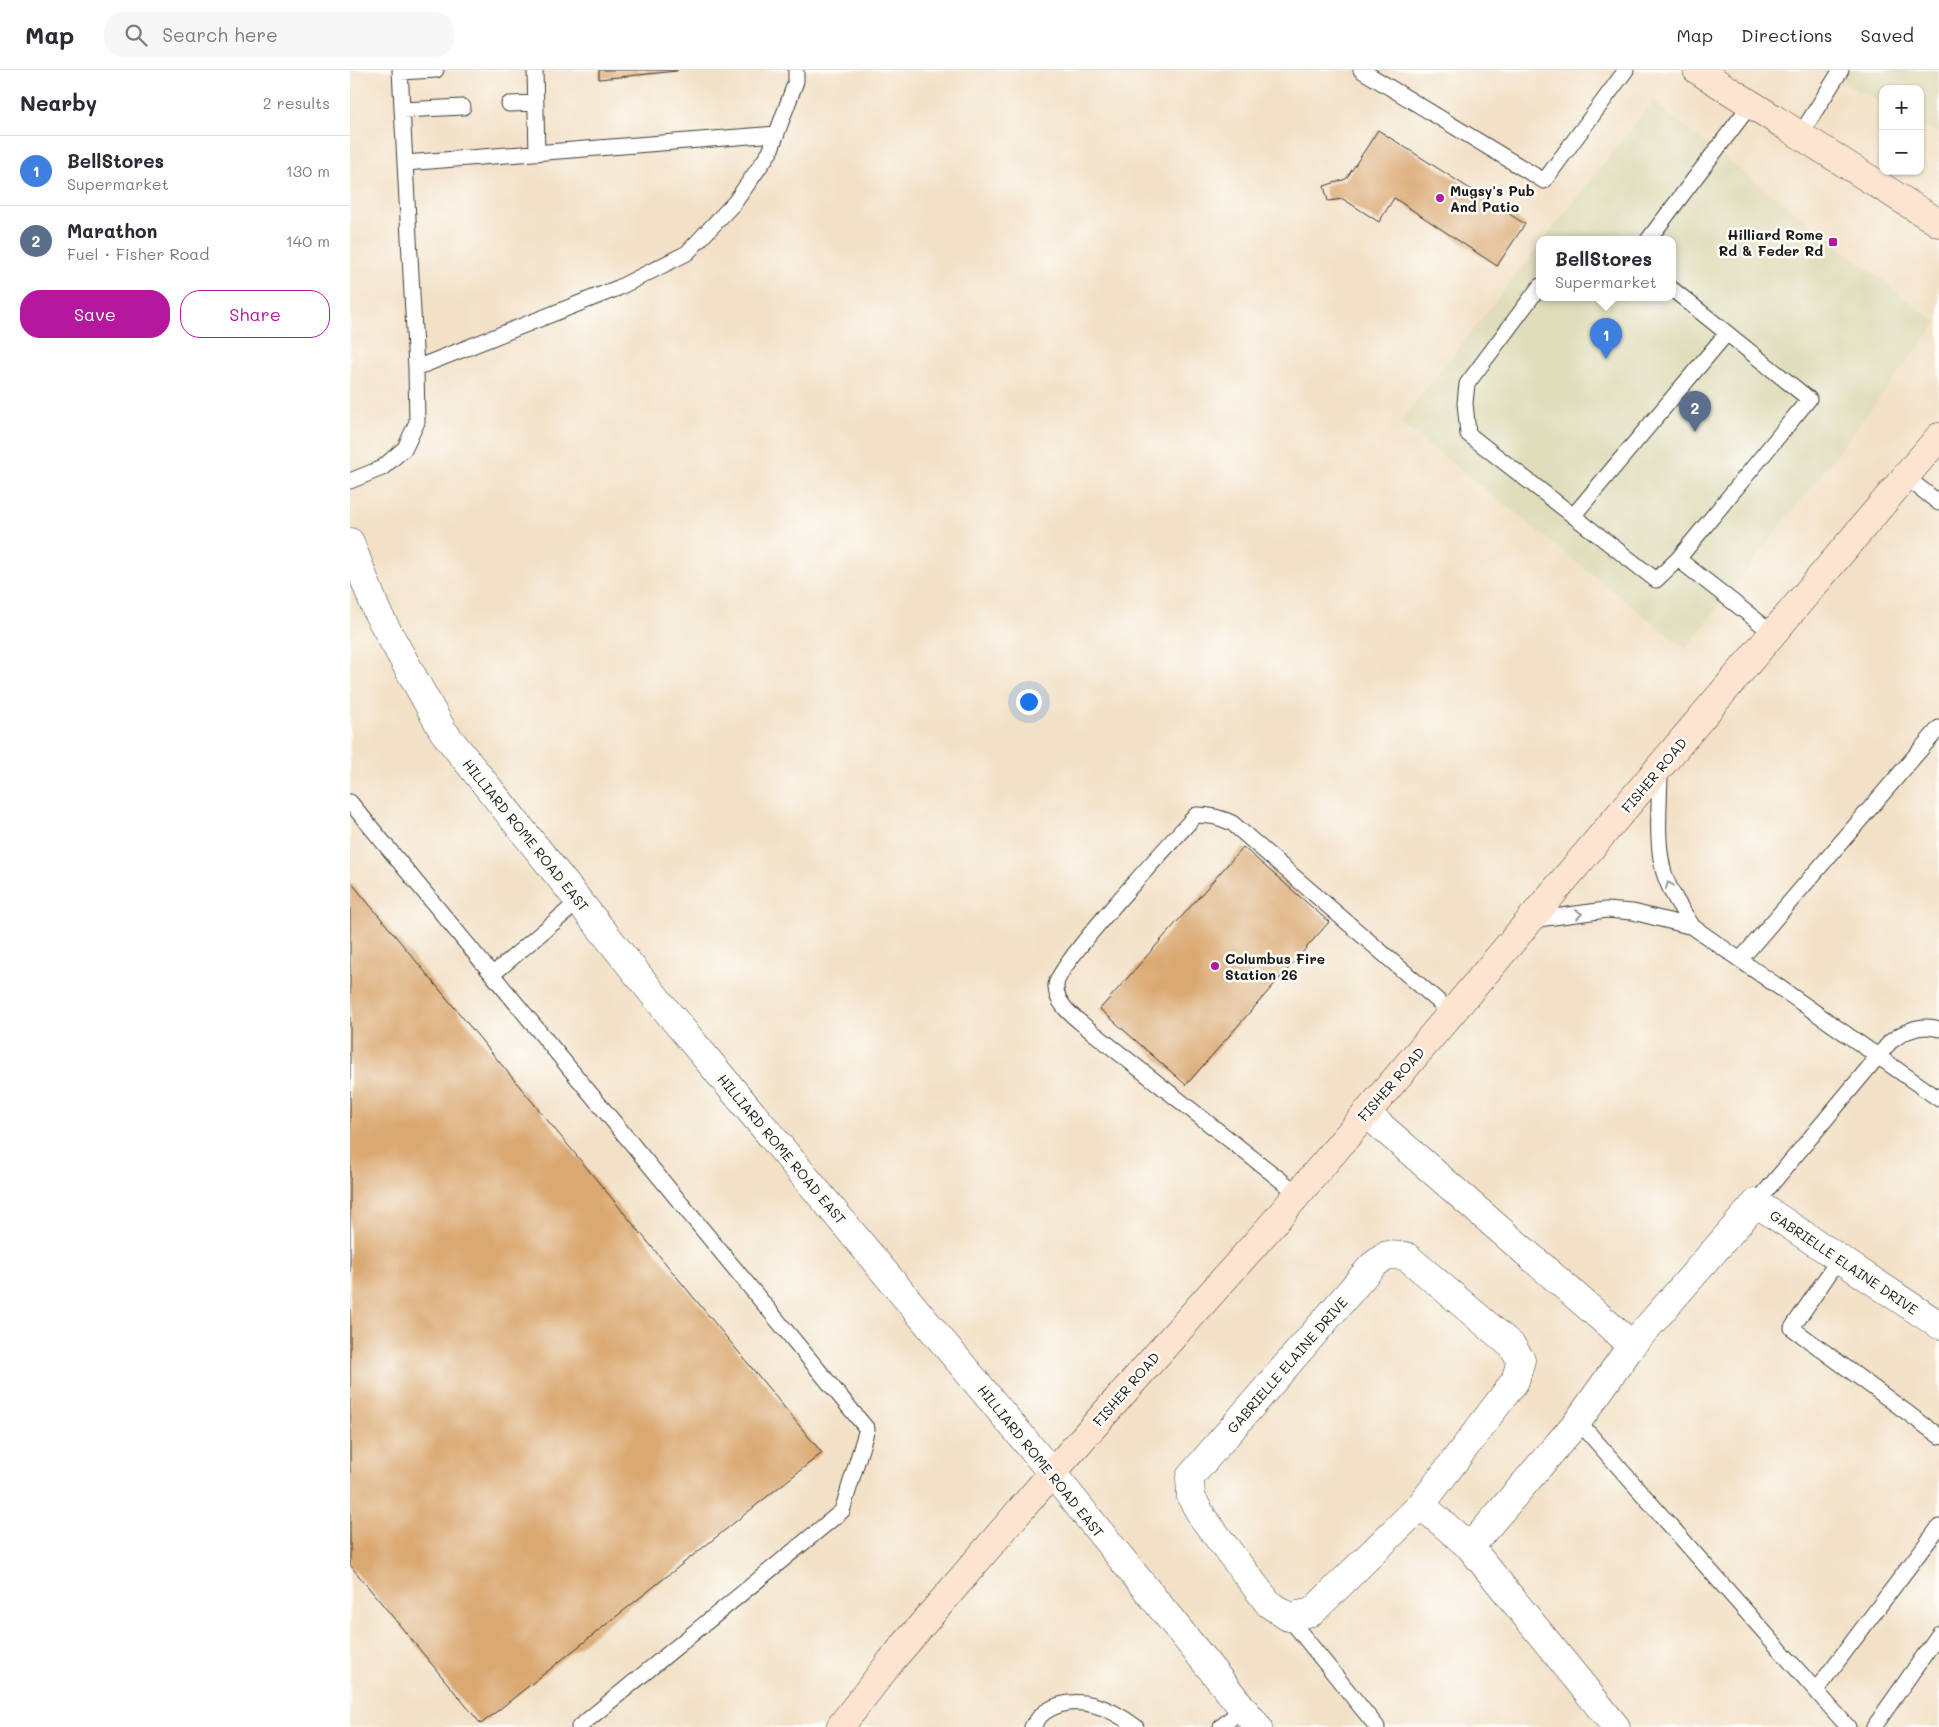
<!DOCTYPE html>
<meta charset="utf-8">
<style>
body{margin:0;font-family:Mali,sans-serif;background:#f7f7f7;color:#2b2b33}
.controls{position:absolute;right:15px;top:15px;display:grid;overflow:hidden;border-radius:10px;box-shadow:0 1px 4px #0004}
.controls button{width:45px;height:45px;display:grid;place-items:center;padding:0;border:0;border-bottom:1px solid #e1e1e2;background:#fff;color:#2b2b33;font:25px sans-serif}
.you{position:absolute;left:678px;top:631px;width:18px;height:18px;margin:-12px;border:4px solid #fff;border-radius:50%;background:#1a73e8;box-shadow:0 0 0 8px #1a73e833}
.badge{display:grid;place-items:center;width:32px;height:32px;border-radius:50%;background:#b5179e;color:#fff;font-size:16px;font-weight:700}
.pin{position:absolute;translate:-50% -41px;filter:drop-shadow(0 1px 2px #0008)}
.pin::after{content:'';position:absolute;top:26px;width:18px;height:15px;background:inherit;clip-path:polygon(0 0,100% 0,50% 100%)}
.popup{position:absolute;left:1186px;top:166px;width:140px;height:65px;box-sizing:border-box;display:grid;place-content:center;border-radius:10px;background:#fff;filter:drop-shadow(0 1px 4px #0005);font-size:16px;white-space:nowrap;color:#7c7c81}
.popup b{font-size:19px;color:#2b2b33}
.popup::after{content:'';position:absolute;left:50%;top:100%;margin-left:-10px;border:10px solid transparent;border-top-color:#fff}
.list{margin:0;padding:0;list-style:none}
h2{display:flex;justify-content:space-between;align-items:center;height:65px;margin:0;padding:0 20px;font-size:21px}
h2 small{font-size:16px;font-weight:400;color:#7c7c81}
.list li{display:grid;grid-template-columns:32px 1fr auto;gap:15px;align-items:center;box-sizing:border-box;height:70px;padding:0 20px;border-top:1px solid #e1e1e2}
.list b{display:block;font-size:19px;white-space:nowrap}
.list p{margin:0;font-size:16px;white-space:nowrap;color:#7c7c81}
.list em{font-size:16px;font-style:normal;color:#7c7c81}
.actions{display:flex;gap:10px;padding:15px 20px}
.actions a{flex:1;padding:11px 0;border:1px solid #b5179e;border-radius:20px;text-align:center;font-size:18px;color:#b5179e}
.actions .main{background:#b5179e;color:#fff}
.icon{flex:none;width:28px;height:28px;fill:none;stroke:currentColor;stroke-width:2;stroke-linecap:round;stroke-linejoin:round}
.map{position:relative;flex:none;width:1589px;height:1657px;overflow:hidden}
header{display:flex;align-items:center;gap:30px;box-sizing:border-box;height:70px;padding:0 25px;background:#fff;border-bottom:1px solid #e1e1e2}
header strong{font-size:24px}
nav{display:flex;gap:28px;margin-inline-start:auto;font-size:18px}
.search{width:350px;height:45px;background:#f7f7f7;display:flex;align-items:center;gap:12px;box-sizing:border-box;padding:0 18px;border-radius:20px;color:#7c7c81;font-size:19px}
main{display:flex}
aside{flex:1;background:#fff}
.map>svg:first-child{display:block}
.built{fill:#e0ddbb}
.building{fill:#daa871}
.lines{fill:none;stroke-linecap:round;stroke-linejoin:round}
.lane-casing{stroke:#3c3a36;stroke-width:17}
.street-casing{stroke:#3c3a36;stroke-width:29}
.secondary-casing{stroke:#3c3a36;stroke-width:29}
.lane{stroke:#fff;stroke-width:15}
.street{stroke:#fff;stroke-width:28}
.secondary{stroke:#fde4d1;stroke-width:28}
.oneway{stroke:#999}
.poi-dot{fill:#b5179e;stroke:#fdfcf7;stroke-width:2}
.labels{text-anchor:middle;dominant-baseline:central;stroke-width:5;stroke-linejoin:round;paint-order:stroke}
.poi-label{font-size:14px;font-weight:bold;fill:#1c1c1c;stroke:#fdfcf7;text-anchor:start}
.street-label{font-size:14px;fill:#1c1c1c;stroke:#fdfcf7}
</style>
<header>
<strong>Map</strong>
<div class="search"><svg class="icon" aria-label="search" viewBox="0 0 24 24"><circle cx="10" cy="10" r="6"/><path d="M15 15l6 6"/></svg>Search here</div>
<nav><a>Map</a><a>Directions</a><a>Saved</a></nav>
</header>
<main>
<aside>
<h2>Nearby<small>2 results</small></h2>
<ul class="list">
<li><span class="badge" style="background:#3f7fe0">1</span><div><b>BellStores</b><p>Supermarket</p></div><em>130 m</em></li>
<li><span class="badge" style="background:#5c6f8a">2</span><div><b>Marathon</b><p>Fuel · Fisher Road</p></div><em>140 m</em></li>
</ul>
<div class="actions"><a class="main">Save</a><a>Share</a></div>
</aside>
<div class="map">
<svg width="1589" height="1657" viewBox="0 0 1589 1657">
<rect width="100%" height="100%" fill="#fdfcf7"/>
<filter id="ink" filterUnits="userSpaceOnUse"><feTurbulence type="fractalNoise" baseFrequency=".02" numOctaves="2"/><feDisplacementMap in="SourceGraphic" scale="10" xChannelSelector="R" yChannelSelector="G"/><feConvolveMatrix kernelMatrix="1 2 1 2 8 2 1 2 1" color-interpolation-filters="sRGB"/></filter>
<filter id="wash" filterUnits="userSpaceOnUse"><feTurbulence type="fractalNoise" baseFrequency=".0096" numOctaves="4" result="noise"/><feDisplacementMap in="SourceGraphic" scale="20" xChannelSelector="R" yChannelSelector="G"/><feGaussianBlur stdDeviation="1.12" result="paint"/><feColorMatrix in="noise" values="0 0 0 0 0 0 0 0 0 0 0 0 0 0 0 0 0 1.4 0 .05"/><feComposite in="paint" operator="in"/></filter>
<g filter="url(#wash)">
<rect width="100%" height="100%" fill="#f3e1c7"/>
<path class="built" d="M1468,0H1589V64L1570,54V19H1533V34Z
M1303,32L1587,253L1336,579L1050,352L1190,175V228H1322V170H1193Z"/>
<g id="blocks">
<path class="building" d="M249,0H327V1L249,9Z
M1028,60L1175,154L1147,196L1044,128L1029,152L993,129L978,131L974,116L996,109Z
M893,777L979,852L836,1015L750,939Z
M0,811L472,1383L131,1654L0,1495Z"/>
</g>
</g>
<g filter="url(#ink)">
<use href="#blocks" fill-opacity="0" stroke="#3c3a36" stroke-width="1"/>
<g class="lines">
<g class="lane-casing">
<path id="lane" d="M185,0L187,83
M1011,0L1194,111L1276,0
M50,2L86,0
M159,34L186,33
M52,40L113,37
M1450,65L1491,0
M55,93L427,64
M1298,170L1401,34
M1190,216L1117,314L1115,333L1118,364L1306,510L1328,489
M1322,219L1459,329L1328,489L1424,564
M66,298L268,218L337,183L385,132L420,82L446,11V0
M1556,407L1589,433
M0,411L32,398L55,378L67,352L66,298L50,0
M1223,446L1377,263
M1310,699C1310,733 1305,770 1314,803C1320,822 1332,840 1343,857
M0,732L517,1359L492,1441L229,1657
M1181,850L1256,840L1283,842L1343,857L1589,1029
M1390,890L1589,658
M143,904L229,831
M947,1123L736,957C724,947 705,934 706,915C708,893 824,769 846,745C860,745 869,747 882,753L1102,943
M1406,1133L1540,972C1553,962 1571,953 1589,959
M1489,1189L1442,1258L1589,1366
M1228,1351L1498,1657
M938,1547L1027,1657
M1466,1620L1589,1457
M682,1657C686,1652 690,1645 695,1642C725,1622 760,1637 786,1657
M871,1657L893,1638
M1524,1657L1589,1564"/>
</g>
<g class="street-casing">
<path id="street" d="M0,472L27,542L93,661L316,940L702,1403L908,1657
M1016,1043L1282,1275
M1071,1435L1165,1311L1171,1290L1161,1275L1056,1186L1037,1185L1022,1196L840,1407L841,1427L853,1448L919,1534L938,1547L962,1542L1071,1435L1120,1477
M1266,1657L1120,1477L1228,1351L1282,1275L1406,1133L1589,1255"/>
</g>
<g class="secondary-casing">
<path id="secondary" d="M1347,0L1589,153
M490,1657L541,1591L702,1403L921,1156L1589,367"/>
</g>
<use href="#lane" class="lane"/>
<use href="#street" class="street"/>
<use href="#secondary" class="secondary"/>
</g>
<defs><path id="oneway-chevron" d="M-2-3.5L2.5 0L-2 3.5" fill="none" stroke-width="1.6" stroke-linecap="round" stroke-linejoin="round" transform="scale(1.25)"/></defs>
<g class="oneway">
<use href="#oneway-chevron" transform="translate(1319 815) rotate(-112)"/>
<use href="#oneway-chevron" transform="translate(1229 844) rotate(-8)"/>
</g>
</g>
<g class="poi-dot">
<circle cx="1090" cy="128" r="5"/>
<rect x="1478" y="167" width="10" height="10" rx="2.5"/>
<circle cx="865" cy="896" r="5"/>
</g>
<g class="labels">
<g class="poi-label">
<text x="1100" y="120">Mugsy's Pub<tspan x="1100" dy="16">And Patio</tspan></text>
<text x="1473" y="164" text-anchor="end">Hilliard Rome<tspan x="1473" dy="16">Rd &amp; Feder Rd</tspan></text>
<text x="875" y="888">Columbus Fire<tspan x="875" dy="16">Station 26</tspan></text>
</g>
<g class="street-label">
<text transform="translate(1304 705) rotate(-50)">FISHER ROAD</text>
<text transform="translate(176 765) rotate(51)">HILLIARD ROME ROAD EAST</text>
<text transform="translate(1041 1014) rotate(-49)">FISHER ROAD</text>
<text transform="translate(432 1079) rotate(50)">HILLIARD ROME ROAD EAST</text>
<text transform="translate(1494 1192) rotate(34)">GABRIELLE ELAINE DRIVE</text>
<text transform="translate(937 1295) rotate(-49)">GABRIELLE ELAINE DRIVE</text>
<text transform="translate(776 1319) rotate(-49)">FISHER ROAD</text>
<text transform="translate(691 1391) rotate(51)">HILLIARD ROME ROAD EAST</text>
</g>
</g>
</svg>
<div class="controls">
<button>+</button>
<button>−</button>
</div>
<div class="you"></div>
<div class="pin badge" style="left:1256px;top:289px;background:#3f7fe0">1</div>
<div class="popup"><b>BellStores</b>Supermarket</div>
<div class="pin badge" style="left:1345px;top:362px;background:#5c6f8a">2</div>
</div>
</main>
